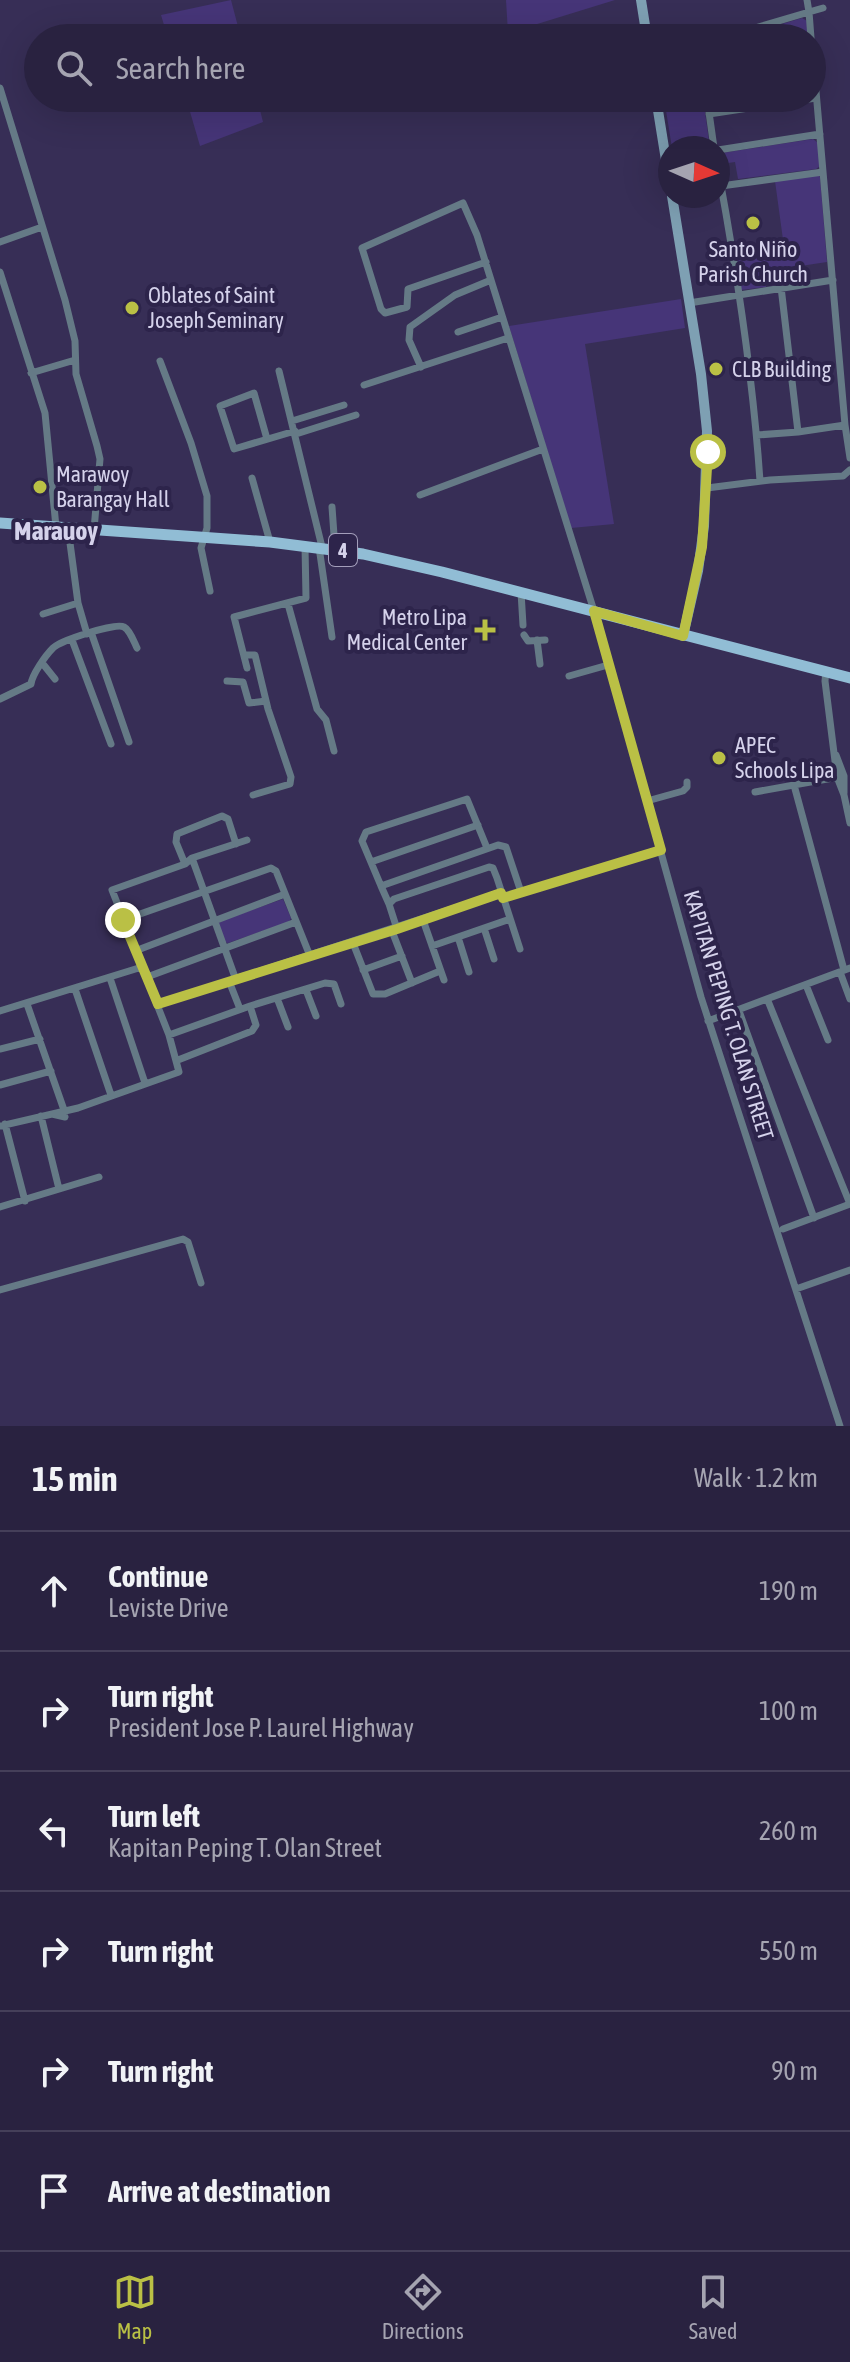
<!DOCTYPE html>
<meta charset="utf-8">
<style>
body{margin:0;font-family:"Asap Condensed",sans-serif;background:#352f4b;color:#f1f3f6}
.compass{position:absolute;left:658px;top:136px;width:72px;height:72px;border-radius:50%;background:#292240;box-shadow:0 8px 32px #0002;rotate:93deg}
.stop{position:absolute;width:24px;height:24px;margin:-18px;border:6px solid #bac045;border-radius:50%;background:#fff}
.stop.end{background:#bac045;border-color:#fff;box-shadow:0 2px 8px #0008}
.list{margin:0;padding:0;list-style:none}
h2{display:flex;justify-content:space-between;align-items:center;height:104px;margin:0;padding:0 32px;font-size:34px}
h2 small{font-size:26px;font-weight:400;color:#a5a4b1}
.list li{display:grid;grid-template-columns:52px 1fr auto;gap:24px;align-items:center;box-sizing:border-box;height:120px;padding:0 32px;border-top:2px solid #453f59}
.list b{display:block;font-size:30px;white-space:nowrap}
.list p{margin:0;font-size:26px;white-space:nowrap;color:#a5a4b1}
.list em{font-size:26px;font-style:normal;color:#a5a4b1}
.icon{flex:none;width:44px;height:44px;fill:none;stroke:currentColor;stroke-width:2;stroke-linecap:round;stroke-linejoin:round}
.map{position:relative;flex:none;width:850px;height:1426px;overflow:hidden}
.search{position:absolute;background:#292240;box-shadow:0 8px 32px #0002;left:24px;right:24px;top:24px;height:88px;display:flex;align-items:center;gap:20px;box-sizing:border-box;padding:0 28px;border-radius:44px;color:#a5a4b1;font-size:30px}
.sheet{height:824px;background:#292240}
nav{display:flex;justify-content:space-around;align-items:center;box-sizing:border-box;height:112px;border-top:2px solid #453f59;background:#292240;font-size:22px;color:#a5a4b1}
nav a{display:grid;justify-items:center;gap:4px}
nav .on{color:#bac045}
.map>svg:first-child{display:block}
.green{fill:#463578}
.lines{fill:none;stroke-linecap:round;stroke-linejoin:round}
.minor{stroke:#657a86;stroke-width:7}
.secondary{stroke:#7ea0b3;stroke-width:10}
.primary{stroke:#91bdd5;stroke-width:11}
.route{stroke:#bac045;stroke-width:10}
.poi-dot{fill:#bac045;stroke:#2d244b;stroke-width:3}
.labels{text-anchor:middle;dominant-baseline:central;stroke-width:8;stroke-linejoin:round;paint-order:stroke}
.shield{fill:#2d244b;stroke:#a39ebb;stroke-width:2}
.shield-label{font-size:20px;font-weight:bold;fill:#d5d2eb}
.poi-label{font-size:22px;fill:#d5d2eb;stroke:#2d244b;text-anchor:start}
.street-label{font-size:22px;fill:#d5d2eb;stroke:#2d244b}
.quarter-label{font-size:26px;font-weight:bold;fill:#d5d2eb;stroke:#2d244b}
</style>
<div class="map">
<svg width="850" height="1426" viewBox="0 0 850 1426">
<rect width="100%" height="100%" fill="#372e56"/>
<path class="green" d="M231,0L241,38H168L161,15Z
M506,0H615L508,33Z
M802,18L807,21L808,38H735Z
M186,98H257L263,122L200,146Z
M664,98H703L710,148H672Z
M813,139L818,143L820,166L816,169L738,179L735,162L721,164L722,153Z
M818,175L820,177L827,262L767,271L766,287L741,290L735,253L784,247L775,181Z
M681,299L685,328L585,344L614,524L571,528L509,326Z
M283,899L291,918L289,922L228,943L225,942L218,924L220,921Z"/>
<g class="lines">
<path class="minor" d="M807,0L809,12L823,8
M721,38L809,12L811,38
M812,45L845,425L850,458
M0,88L65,300L75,341L76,374L97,446L100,459L94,530
M707,98L714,148
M709,114L816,98
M718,150L820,134
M718,169C737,272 753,377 760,481
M721,186L823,172
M0,242L42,227
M486,262L408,289L407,307L385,313L381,309L362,248L463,203L477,235L594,611L701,997L840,1426
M0,272L45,413L56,527
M781,287L798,432
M689,303L833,280
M458,332L502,317
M160,361L191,443L207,496V528L201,548L210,591
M421,367L409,340L410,327L455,295L491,280
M279,371L322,547
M31,373L75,360
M364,385L508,338
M292,421L344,405
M296,434L356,415
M757,435L798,432L845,425
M267,439L254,393L220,406L234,449L295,431
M252,478L270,542
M707,488L770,480L843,476L850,470
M420,495L543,449
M332,507L335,549
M68,528L78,603L87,634
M319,547L332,637
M521,592L523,625
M288,604L317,709L326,720L334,751
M43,614L78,603
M91,632L129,742
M524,635L528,641L545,640
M72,640L111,744
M537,640L540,664
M244,655H255L268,709L291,777L290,784L253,795
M43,664L55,679
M247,668L234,617L306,598L305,546
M826,671L825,681L837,777L844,795L850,823
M569,676L608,665
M227,681L243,682L249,703L266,701
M0,699L31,684C32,675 45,656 53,648C59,641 116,622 124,627C130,630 134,642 137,648
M836,755L844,776V793
M794,785L844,970
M755,792L844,776
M647,801L683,791L687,787V782
M192,858L236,980
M371,862L478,825
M185,864L176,842L177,834L222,816L228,819L236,844
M381,886L362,841L366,832L467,799L487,848
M503,898L661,850
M389,904L381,886L498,845L506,847L521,892
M123,920L271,868L276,871L310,956
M423,920L444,980
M484,928L494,959
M397,929L389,904L394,899L489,867L493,868L497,878L520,949
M392,931L412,983
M458,937L469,972
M353,943L373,994H385L440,971
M432,946L510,919
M135,951L285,894
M363,970L402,956
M840,972L850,999
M147,977L296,922
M110,978L145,1083
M229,981L240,1009
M806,985L828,1040
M75,989L111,1095
M306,990L316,1016
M277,998L288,1027
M768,1001L850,1204
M27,1004L64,1110
M158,1004L501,893
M0,1011L142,967
M739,1011L814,1218
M708,1021L850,968
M169,1035L250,1006L325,983L334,984L341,1004
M0,1049L40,1039
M178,1060L252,1031L256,1025L250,1006
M0,1085L51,1071
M52,1114L65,1117
M41,1116L59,1189
M5,1124L25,1201
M0,1126L78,1108L179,1072L169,1035L112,890L185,864L192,858L247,840
M0,1207L99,1177
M783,1229L850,1204
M796,1289L850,1270
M0,1290L183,1239L188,1242L201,1283"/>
<path class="secondary" d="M641,0L647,38
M656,98L670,185
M672,196L701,374L707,431L704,526L698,571L683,636"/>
<path class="primary" d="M0,523L270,542L363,554L442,572L850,678"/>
</g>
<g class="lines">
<path class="route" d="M123,920L158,1004L397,929L501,893L503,898L661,850L594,611L683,636L702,547L708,452"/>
</g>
<g class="poi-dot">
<circle cx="753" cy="223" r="8"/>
<circle cx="132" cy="308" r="8"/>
<circle cx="716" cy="369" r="8"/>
<circle cx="40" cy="487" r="8"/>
<path d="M481 618h8v8h8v8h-8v8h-8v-8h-8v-8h8z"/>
<circle cx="719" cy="758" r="8"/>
</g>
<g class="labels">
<rect class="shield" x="329" y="534" width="28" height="32" rx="6"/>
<g class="shield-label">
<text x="343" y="550">4</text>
</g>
<g class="poi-label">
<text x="753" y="249" text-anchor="middle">Santo Niño<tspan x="753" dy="25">Parish Church</tspan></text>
<text x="148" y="295">Oblates of Saint<tspan x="148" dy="25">Joseph Seminary</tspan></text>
<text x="732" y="369">CLB Building</text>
<text x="56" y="474">Marawoy<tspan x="56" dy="25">Barangay Hall</tspan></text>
<text x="467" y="617" text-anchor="end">Metro Lipa<tspan x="467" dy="25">Medical Center</tspan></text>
<text x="735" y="745">APEC<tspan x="735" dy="25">Schools Lipa</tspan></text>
</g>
<g class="street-label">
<text transform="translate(729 1015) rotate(73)">KAPITAN PEPING T. OLAN STREET</text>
</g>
<g class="quarter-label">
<text x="56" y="531">Marauoy</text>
</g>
</g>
</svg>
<svg class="compass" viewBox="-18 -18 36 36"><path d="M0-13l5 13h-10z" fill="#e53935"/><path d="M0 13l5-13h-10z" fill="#a5a4b1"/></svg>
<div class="stop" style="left:708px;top:452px"></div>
<div class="stop end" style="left:123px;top:920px"></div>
<div class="search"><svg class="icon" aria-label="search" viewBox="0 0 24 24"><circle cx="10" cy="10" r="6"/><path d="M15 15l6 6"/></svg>Search here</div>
</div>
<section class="sheet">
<h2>15 min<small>Walk · 1.2 km</small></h2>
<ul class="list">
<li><svg class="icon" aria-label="ahead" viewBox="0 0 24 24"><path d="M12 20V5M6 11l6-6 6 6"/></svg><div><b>Continue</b><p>Leviste Drive</p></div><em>190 m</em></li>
<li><svg class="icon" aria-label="right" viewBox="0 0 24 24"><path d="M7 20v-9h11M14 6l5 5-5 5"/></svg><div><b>Turn right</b><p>President Jose P. Laurel Highway</p></div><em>100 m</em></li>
<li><svg class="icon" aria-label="left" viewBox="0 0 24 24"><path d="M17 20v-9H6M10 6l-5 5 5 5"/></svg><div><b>Turn left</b><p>Kapitan Peping T. Olan Street</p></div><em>260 m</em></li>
<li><svg class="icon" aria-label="right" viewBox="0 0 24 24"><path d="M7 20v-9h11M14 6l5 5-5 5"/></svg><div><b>Turn right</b></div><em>550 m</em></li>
<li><svg class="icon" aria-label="right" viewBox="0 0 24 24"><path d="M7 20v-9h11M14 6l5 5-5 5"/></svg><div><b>Turn right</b></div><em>90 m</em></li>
<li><svg class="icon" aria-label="arrive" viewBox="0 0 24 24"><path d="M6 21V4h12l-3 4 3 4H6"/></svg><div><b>Arrive at destination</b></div></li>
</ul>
</section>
<nav>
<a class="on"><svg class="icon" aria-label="map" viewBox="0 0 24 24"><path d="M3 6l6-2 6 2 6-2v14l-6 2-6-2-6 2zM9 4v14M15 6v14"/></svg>Map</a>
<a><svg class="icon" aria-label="directions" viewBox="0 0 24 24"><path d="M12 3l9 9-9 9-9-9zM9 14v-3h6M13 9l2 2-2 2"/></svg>Directions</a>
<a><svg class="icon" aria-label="saved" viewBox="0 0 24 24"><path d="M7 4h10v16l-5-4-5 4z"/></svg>Saved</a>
</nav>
